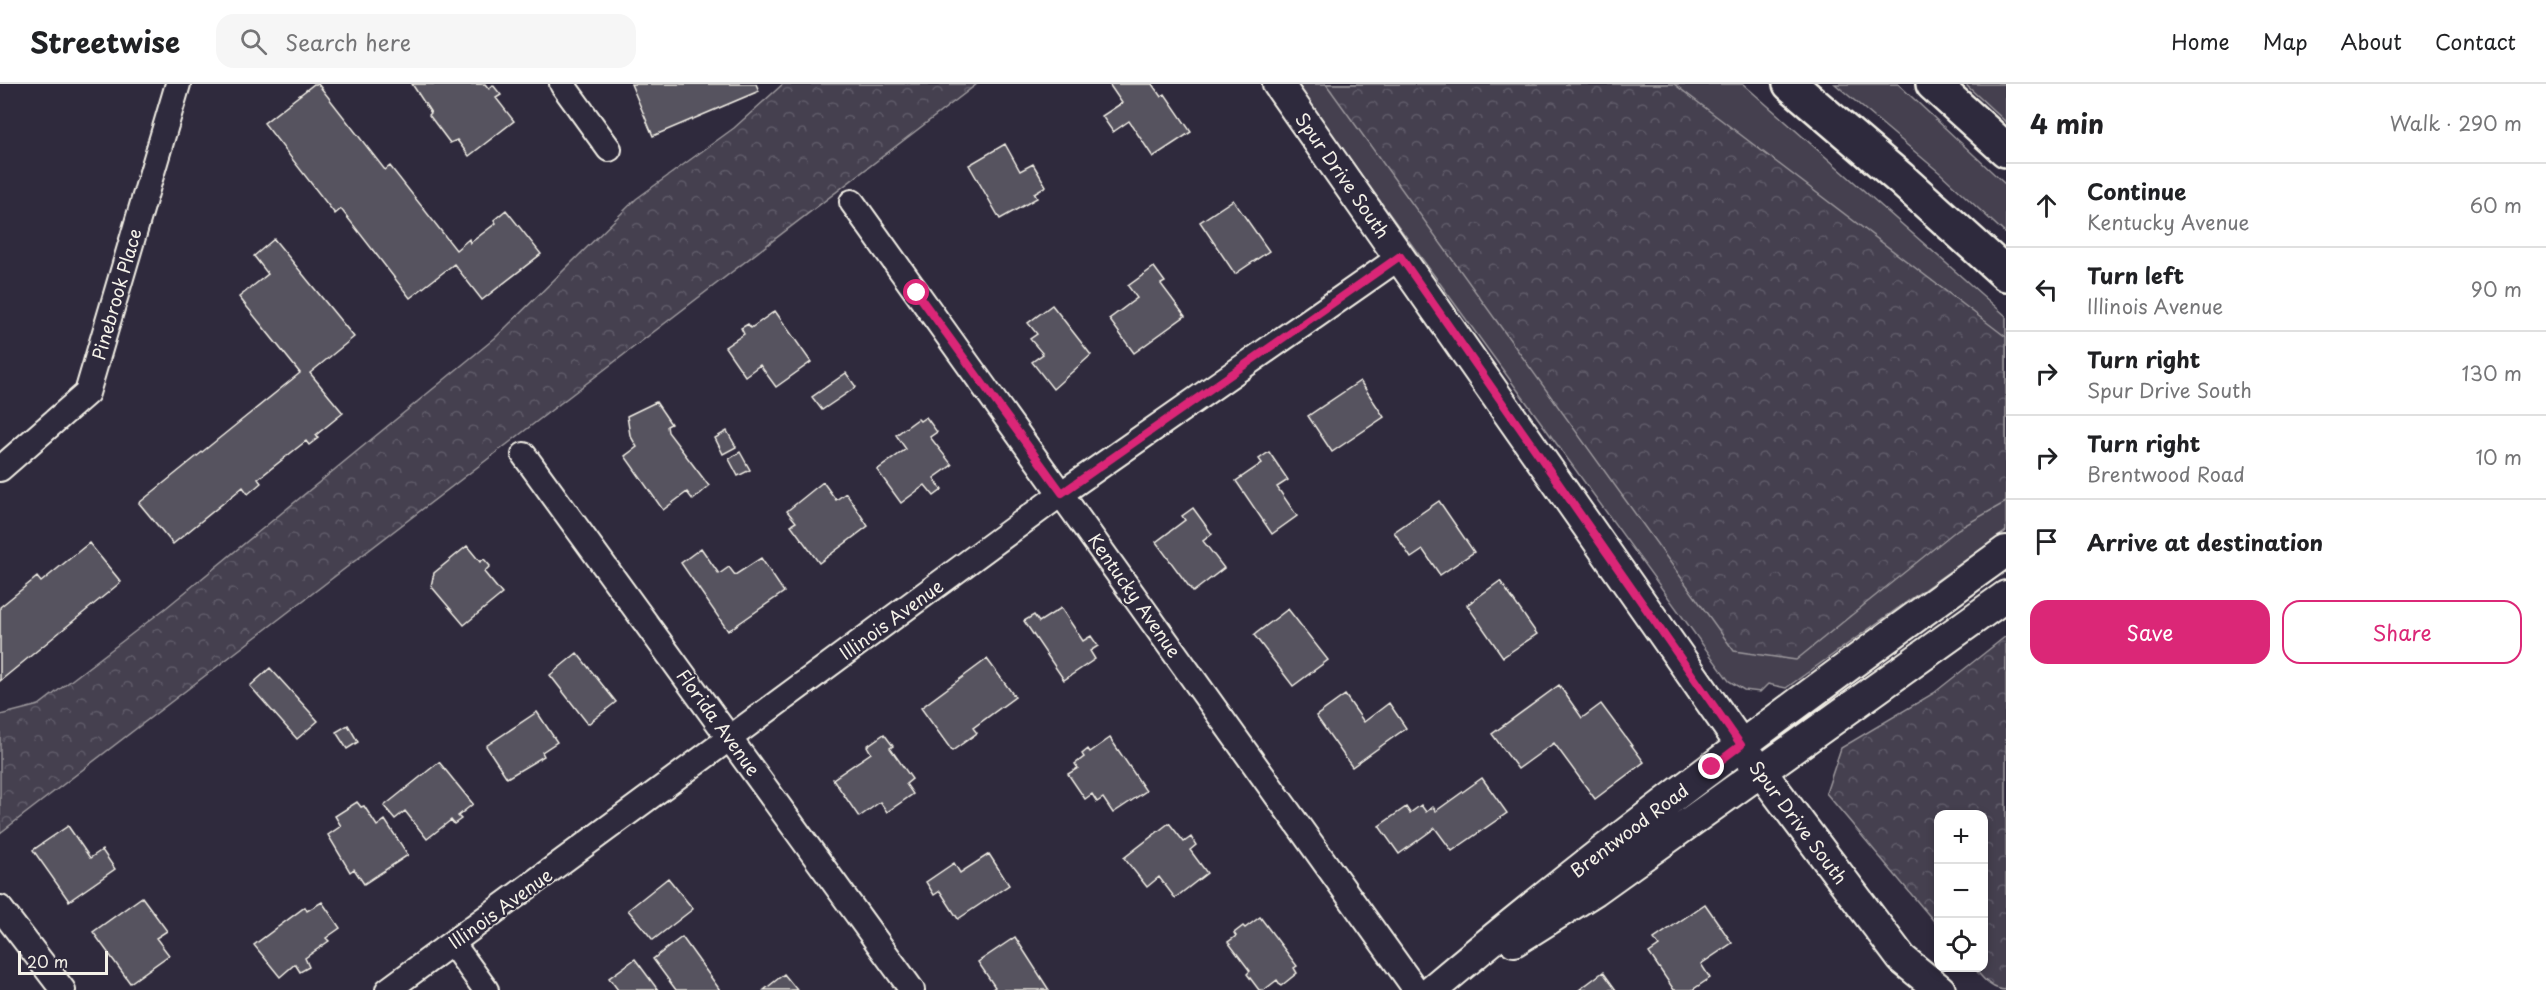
<!DOCTYPE html>
<meta charset="utf-8">
<style>
body{margin:0;font-family:"Playpen Sans",sans-serif;background:#f6f6f6;color:#202124}
.controls{position:absolute;right:18px;bottom:18px;display:grid;overflow:hidden;border-radius:12px;box-shadow:0 3px 9px #0003}
.controls button{width:54px;height:54px;display:grid;place-items:center;padding:0;border:0;border-bottom:2px solid #e0e0e0;background:#fff;color:#202124;font:30px sans-serif}
.scale{position:absolute;left:18px;bottom:15px;width:90px;box-sizing:border-box;padding-left:6px;border:3px solid #f4f1e8;border-top:0;font-size:16px;line-height:21px;white-space:nowrap;color:#f4f1e8;-webkit-text-stroke:4px #2f2a3d;paint-order:stroke}
.stop{position:absolute;width:18px;height:18px;margin:-14px;border:4px solid #db2777;border-radius:50%;background:#fff}
.stop.end{background:#db2777;border-color:#fff;box-shadow:0 2px 6px #0008}
.list{margin:0;padding:0;list-style:none}
h2{display:flex;justify-content:space-between;align-items:center;height:78px;margin:0;padding:0 24px;font-size:26px}
h2 small{font-size:20px;font-weight:400;color:#757577}
.list li{display:grid;grid-template-columns:39px 1fr auto;gap:18px;align-items:center;box-sizing:border-box;height:84px;padding:0 24px;border-top:2px solid #e0e0e0}
.list b{display:block;font-size:22px;white-space:nowrap}
.list p{margin:0;font-size:20px;white-space:nowrap;color:#757577}
.list em{font-size:20px;font-style:normal;color:#757577}
.actions{display:flex;gap:12px;padding:18px 24px}
.actions a{flex:1;padding:14px 0;border:2px solid #db2777;border-radius:18px;text-align:center;font-size:21px;color:#db2777}
.actions .main{background:#db2777;color:#fff}
.icon{flex:none;width:33px;height:33px;fill:none;stroke:currentColor;stroke-width:2;stroke-linecap:round;stroke-linejoin:round}
.map{position:relative;flex:none;width:2006px;height:906px;overflow:hidden}
header{display:flex;align-items:center;gap:36px;box-sizing:border-box;height:84px;padding:0 30px;background:#fff;border-bottom:2px solid #e0e0e0}
header strong{font-size:28px}
nav{display:flex;gap:33px;margin-inline-start:auto;font-size:21px}
.search{width:420px;height:54px;background:#f6f6f6;display:flex;align-items:center;gap:15px;box-sizing:border-box;padding:0 21px;border-radius:18px;color:#757577;font-size:22px}
main{display:flex}
aside{flex:1;background:#fff}
.map>svg:first-child{display:block}
.green{fill:#454050;stroke:#9c989c;stroke-width:1.5}
.forest{fill:url(#forest-crowns);stroke:#9c989c;stroke-width:1.5}
.building{fill:#56525f;stroke:#f4f1e8;stroke-width:1.5}
.lines{fill:none;stroke-linecap:round;stroke-linejoin:round}
.minor-casing{stroke:#f4f1e8;stroke-width:28}
.tertiary-casing{stroke:#f4f1e8;stroke-width:34}
.motorway-casing{stroke:#f4f1e8;stroke-width:38}
.minor{stroke:#2f2a3d;stroke-width:24}
.tertiary{stroke:#2f2a3d;stroke-width:30}
.motorway{stroke:#2f2a3d;stroke-width:33}
.route{stroke:#db2777;stroke-width:8}
.labels{text-anchor:middle;dominant-baseline:central;stroke-width:4.5;stroke-linejoin:round;paint-order:stroke}
.street-label{font-size:18px;fill:#f4f1e8;stroke:#2f2a3d}
</style>
<header>
<strong>Streetwise</strong>
<div class="search"><svg class="icon" aria-label="search" viewBox="0 0 24 24"><circle cx="10" cy="10" r="6"/><path d="M15 15l6 6"/></svg>Search here</div>
<nav><a>Home</a><a>Map</a><a>About</a><a>Contact</a></nav>
</header>
<main>
<div class="map">
<svg width="2006" height="906" viewBox="0 0 2006 906">
<defs>
<pattern id="forest-crowns" width="20" height="18" patternUnits="userSpaceOnUse" patternTransform="scale(1.5)"><rect width="20" height="18" fill="#454050"/><path d="M2 6a3 3 0 1 1 6 0M12 15a3 3 0 1 1 6 0" fill="none" stroke="#605c69"/></pattern>
</defs>
<rect width="100%" height="100%" fill="#2f2a3d"/>
<filter id="ink" filterUnits="userSpaceOnUse"><feTurbulence type="fractalNoise" baseFrequency=".0167" numOctaves="2"/><feDisplacementMap in="SourceGraphic" scale="12" xChannelSelector="R" yChannelSelector="G"/><feConvolveMatrix kernelMatrix="1 2 1 2 8 2 1 2 1" color-interpolation-filters="sRGB"/></filter>
<g filter="url(#ink)">
<path class="green" d="M1295,0H1743L2006,232V447L1786,604L1768,600L1760,608L1744,606L1729,597Z
M1835,0H1898L2006,101V150L1940,89Z
M1965,0H2006V38Z"/>
<path class="forest" d="M783,0H977L0,749V631L39,621L167,523L495,254L636,115L734,44Z
M1326,0H1674L2006,253V418L1958,445L1796,576L1734,567Z
M2006,552V906C1991,906 1983,894 1974,884H1984V730H1938V842L1826,709L1841,664L1934,609Z"/>
<path class="building" d="M314,0H318L385,86L390,82L456,166L469,155L470,159L496,139L494,136L506,126L541,170L482,216L454,180L410,214L341,125L335,130L264,39Z
M412,0H485L489,5L493,1L501,11L496,14L514,37L469,72L457,56L450,59L429,31L431,29Z
M631,0H756L759,7L653,52Z
M1109,0H1152L1161,13L1165,10L1191,48L1153,73L1129,37L1113,48L1102,32L1122,19Z
M1005,60L1020,87L1033,80L1046,102L1034,109L1037,114L1000,135L969,81Z
M1233,116L1269,167L1235,190L1200,138Z
M274,155L354,253L310,289L343,329L316,351L318,354L309,361L306,357L258,395L261,399L248,410L243,403L173,460L139,419L300,289L239,213L268,190L254,172Z
M1154,183L1165,198L1161,200L1185,232L1134,269L1109,235L1137,214L1128,202Z
M1052,221L1091,271L1053,305L1032,278L1043,270L1030,255L1037,250L1028,239Z
M775,227L811,278L776,303L760,281L745,292L725,263L744,250L741,244L748,240L751,244Z
M846,289L856,303L822,326L812,313Z
M1360,297L1384,333L1332,368L1308,332Z
M656,318L671,340L667,342L668,348L709,402L693,416L687,408L663,426L625,372L637,363L630,351L627,332Z
M926,333L937,348L930,353L952,381L934,394L942,406L934,412L925,401L901,419L877,386L906,365L896,351L918,335L920,337Z
M727,347L736,363L723,370L715,354Z
M740,368L750,386L738,392L729,375Z
M1269,368L1288,396L1277,403L1297,432L1272,450L1236,397L1262,379L1259,375Z
M823,398L836,416L846,409L868,442L819,479L791,441L796,438L787,427Z
M1439,417L1474,468L1440,491L1423,466L1411,474L1394,448Z
M1193,424L1212,450L1203,457L1224,484L1193,508L1156,458L1185,436L1182,432Z
M89,459L121,498L0,597V523L37,493L41,498Z
M467,462L480,478L484,475L490,482L484,488L502,510L464,541L431,502L434,489Z
M701,464L719,490L729,483L735,491L761,474L784,508L728,547L681,479Z
M1500,497L1537,550L1503,573L1467,521Z
M1061,524L1083,557L1091,552L1098,562L1090,567L1095,575L1064,596L1024,537L1034,531L1039,538Z
M1288,525L1328,576L1293,602L1254,551Z
M577,569L616,618L588,640L550,591Z
M987,575L1015,613L973,644L977,649L952,667L921,624Z
M270,584L318,637L297,655L250,602Z
M1559,601L1582,634L1601,620L1644,678L1595,715L1554,659L1518,685L1492,650Z
M1345,611L1364,638L1389,619L1406,644L1352,683L1316,632Z
M537,628L557,658L542,668L544,672L507,694L486,662Z
M348,641L358,658L347,665L336,648Z
M884,650L893,662L890,664L912,695L906,700L913,710L887,728L880,718L859,733L833,695L871,669L867,662Z
M1110,654L1146,707L1113,729L1103,714L1097,718L1092,710L1085,715L1068,690L1078,684L1075,680L1084,673L1082,670L1088,665L1090,668Z
M439,678L473,720L458,732L461,735L454,740L451,736L427,755L405,727L395,735L384,722Z
M1482,694L1507,729L1452,767L1435,744L1399,770L1379,742L1406,723L1410,729L1421,721L1426,728L1433,723L1436,727Z
M357,718L361,723L364,722L377,742L385,736L408,771L364,800L354,785L350,788L328,751L341,742L335,732Z
M1169,739L1184,758L1191,753L1196,761L1190,766L1207,789L1175,814L1159,793L1147,803L1124,774Z
M68,742L90,774L102,766L115,785L69,817L33,766Z
M989,770L1009,801L958,835L940,807L934,811L926,798L954,779L960,789Z
M668,794L693,825L653,856L628,826Z
M142,813L167,847L156,854L169,871L130,899L93,848Z
M322,818L340,844L326,854L329,857L305,874L309,883L300,888L295,880L280,893L254,861L305,823L307,827Z
M1705,820L1732,859L1701,880L1710,894L1692,906H1674L1649,869L1659,862L1654,855Z
M1260,833L1297,882L1294,884L1297,889L1281,902L1277,896L1264,906H1259L1247,890L1250,887L1228,858L1236,852L1234,849L1243,842L1245,844Z
M682,853L720,906H676L653,875Z
M1015,853L1049,906H991L995,903L978,878Z
M635,875L658,906H618L609,894Z
M1603,888L1616,906H1579Z
M784,890L797,906H764Z"/>
<g class="lines">
<g class="minor-casing">
<path id="minor" d="M562,0L609,65
M852,118L1416,906
M524,371L912,906
M0,385L87,309L178,0
M0,824L63,906
M452,859L486,906
M388,906L1062,409L1400,173"/>
</g>
<g class="tertiary-casing">
<path id="tertiary" d="M1278,0L1741,661L1902,875L1940,906
M1514,857L1595,806L2006,512
M1432,906C1616,750 1811,609 2006,467"/>
</g>
<g class="motorway-casing">
<path id="motorway" d="M1790,0L1901,95L2006,190
M1933,0L2006,66"/>
</g>
<use href="#minor" class="minor"/>
<use href="#tertiary" class="tertiary"/>
<use href="#motorway" class="motorway"/>
</g>
</g>
<g class="lines" filter="url(#ink)">
<path class="route" d="M917,209L1062,409L1400,172L1741,661L1712,683"/>
</g>
<g class="labels">
<g class="street-label">
<text transform="translate(1343 91) rotate(55)">Spur Drive South</text>
<text transform="translate(116 210) rotate(-74)">Pinebrook Place</text>
<text transform="translate(1135 511) rotate(55)">Kentucky Avenue</text>
<text transform="translate(891 535) rotate(-36)">Illinois Avenue</text>
<text transform="translate(719 638) rotate(54)">Florida Avenue</text>
<text transform="translate(1799 738) rotate(53)">Spur Drive South</text>
<text transform="translate(1629 746) rotate(-37)">Brentwood Road</text>
<text transform="translate(500 824) rotate(-36)">Illinois Avenue</text>
</g>
</g>
</svg>
<div class="controls">
<button>+</button>
<button>−</button>
<button><svg class="icon" aria-label="locate" viewBox="0 0 24 24"><circle cx="12" cy="12" r="6"/><path d="M12 2v4M12 18v4M2 12h4M18 12h4"/></svg></button>
</div>
<div class="scale">20 m</div>
<div class="stop" style="left:917px;top:209px"></div>
<div class="stop end" style="left:1712px;top:683px"></div>
</div>
<aside>
<h2>4 min<small>Walk · 290 m</small></h2>
<ul class="list">
<li><svg class="icon" aria-label="ahead" viewBox="0 0 24 24"><path d="M12 20V5M6 11l6-6 6 6"/></svg><div><b>Continue</b><p>Kentucky Avenue</p></div><em>60 m</em></li>
<li><svg class="icon" aria-label="left" viewBox="0 0 24 24"><path d="M17 20v-9H6M10 6l-5 5 5 5"/></svg><div><b>Turn left</b><p>Illinois Avenue</p></div><em>90 m</em></li>
<li><svg class="icon" aria-label="right" viewBox="0 0 24 24"><path d="M7 20v-9h11M14 6l5 5-5 5"/></svg><div><b>Turn right</b><p>Spur Drive South</p></div><em>130 m</em></li>
<li><svg class="icon" aria-label="right" viewBox="0 0 24 24"><path d="M7 20v-9h11M14 6l5 5-5 5"/></svg><div><b>Turn right</b><p>Brentwood Road</p></div><em>10 m</em></li>
<li><svg class="icon" aria-label="arrive" viewBox="0 0 24 24"><path d="M6 21V4h12l-3 4 3 4H6"/></svg><div><b>Arrive at destination</b></div></li>
</ul>
<div class="actions"><a class="main">Save</a><a>Share</a></div>
</aside>
</main>
